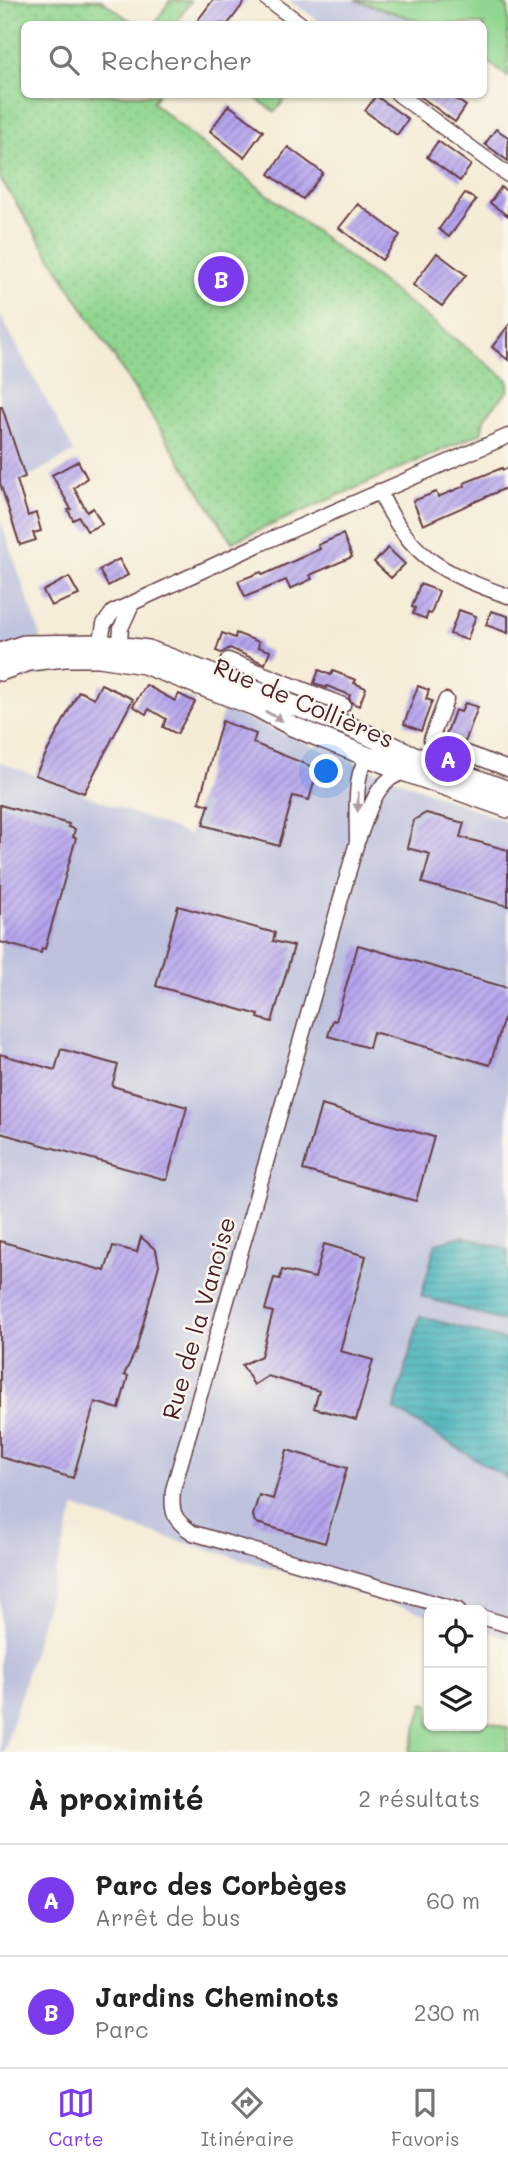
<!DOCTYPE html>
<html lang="fr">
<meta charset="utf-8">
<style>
body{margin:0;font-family:Mali,sans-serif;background:#f2f2f2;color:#222}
.controls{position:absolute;right:21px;bottom:21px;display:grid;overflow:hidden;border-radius:10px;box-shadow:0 2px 5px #0004}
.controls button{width:63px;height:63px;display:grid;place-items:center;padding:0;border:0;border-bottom:2px solid #e0e0e0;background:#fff;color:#222;font:35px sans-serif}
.you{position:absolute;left:327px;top:772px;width:24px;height:24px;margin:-18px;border:5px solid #fff;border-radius:50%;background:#1a73e8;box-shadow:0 0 0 10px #1a73e833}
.badge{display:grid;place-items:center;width:46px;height:46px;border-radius:50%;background:#7c3aed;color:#fff;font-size:23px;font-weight:700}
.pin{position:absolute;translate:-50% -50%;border:4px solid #fff;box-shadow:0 2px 7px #0006}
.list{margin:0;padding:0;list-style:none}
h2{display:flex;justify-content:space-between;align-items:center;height:91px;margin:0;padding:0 28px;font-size:30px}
h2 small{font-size:23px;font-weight:400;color:#767676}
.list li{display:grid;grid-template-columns:46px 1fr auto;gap:21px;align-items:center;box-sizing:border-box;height:112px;padding:0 28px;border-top:2px solid #e0e0e0}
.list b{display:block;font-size:26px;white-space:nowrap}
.list p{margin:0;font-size:23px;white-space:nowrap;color:#767676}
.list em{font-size:23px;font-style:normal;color:#767676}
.icon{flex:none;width:38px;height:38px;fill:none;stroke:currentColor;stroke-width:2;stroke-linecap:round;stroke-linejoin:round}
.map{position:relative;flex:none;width:508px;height:1752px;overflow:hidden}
.search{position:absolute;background:#fff;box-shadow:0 2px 5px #0004;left:21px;right:21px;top:21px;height:77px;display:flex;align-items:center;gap:18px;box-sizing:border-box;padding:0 24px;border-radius:10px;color:#767676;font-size:26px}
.sheet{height:315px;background:#fff}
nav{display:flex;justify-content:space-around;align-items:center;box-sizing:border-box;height:98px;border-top:2px solid #e0e0e0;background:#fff;font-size:19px;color:#767676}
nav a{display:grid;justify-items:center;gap:4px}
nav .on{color:#7c3aed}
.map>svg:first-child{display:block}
.industrial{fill:#bec2dd}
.grass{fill:url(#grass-dots);stroke:#6d7a5e;stroke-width:2}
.park{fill:#90d690;stroke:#6d7a5e;stroke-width:2}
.water{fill:url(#water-rules);stroke:#466872;stroke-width:2}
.building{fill:url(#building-hatch)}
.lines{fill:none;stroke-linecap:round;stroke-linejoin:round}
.minor-casing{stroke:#643e45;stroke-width:17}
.major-casing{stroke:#643e45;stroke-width:22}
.minor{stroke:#fff;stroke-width:14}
.major{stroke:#fff;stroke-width:19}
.oneway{fill:#ae9aa0}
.labels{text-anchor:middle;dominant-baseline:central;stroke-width:5;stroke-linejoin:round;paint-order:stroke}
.street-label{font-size:24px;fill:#4a1f2b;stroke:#fbf7ec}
</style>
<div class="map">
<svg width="508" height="1752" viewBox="0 0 508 1752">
<defs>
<pattern id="grass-dots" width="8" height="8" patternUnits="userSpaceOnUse" patternTransform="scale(1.75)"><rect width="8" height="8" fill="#90d690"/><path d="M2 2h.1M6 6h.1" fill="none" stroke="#7eb77c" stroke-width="1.8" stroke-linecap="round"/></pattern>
<pattern id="water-rules" width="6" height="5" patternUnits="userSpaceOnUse" patternTransform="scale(1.75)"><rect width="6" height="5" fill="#41b1ba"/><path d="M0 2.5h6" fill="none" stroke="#388f97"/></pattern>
<pattern id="building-hatch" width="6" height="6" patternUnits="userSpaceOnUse" patternTransform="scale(1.75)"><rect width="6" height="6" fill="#b6a5ee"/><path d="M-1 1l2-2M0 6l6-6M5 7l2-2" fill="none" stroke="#9686c1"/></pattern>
</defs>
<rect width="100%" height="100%" fill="#fbf7ec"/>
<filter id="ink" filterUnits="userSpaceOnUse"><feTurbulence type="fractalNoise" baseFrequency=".0143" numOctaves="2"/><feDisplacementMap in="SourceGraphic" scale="14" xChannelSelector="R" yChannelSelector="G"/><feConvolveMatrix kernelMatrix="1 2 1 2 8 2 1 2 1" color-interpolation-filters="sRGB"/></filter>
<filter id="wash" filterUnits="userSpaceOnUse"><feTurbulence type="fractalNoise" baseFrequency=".00686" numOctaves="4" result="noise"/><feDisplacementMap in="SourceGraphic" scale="28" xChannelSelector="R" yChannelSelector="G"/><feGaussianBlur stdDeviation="1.57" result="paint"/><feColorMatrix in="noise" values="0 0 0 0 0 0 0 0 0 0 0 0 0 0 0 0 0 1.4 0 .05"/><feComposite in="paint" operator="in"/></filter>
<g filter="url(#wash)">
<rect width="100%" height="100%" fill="#f5ecd7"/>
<path class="industrial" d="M289,0H508V77L484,59V24H323Z
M0,314L74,452L0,492Z
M0,519L39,631L46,674L0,684Z
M223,710L413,786L508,822V1638L482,1630V1610H429V1615L129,1526L75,1507L4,1752H0V762L189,835Z"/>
<path class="grass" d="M0,0H101L135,24H24V94L158,95L152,102L191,135L508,380V391L485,416L481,433L232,542L0,178Z
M170,0L191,1L175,24H155Z"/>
<path class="park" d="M355,0H498L508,8V77L484,59V24H428Z
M251,95H288L275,112Z
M424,1703L429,1705V1726H482V1720L508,1728V1752H409Z"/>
<path class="water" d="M462,1236L508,1250V1323L421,1296L436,1243Z
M420,1316L508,1341V1479L394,1409Z"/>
<g id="blocks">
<path class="building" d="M213,0H246L228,24H195Z
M417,94H449L466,106L455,122Z
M376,96L408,119L397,135L365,111Z
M229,105L263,131L244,157L210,131Z
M496,129L508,137V161L485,144Z
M438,141L471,165L460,181L427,157Z
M288,147L323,173L303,199L269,174Z
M501,187L508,192V216L490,203Z
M465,193L476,200L449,237L439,229Z
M358,204L400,235L382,260L339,228Z
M437,253L466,275L442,306L413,285Z
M508,326V360L492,347Z
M0,407H2L25,477L17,480L28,516L36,513L41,531L33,533L36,540L20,545L0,483Z
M78,461L87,478L74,488L87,512L93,508L102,524L87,531L79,517L73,520L68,510L71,509L52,475Z
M502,468L503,470L508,468V487L423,525L413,501L436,492L438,497L465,486L464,483Z
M343,534L352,557L310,575L312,579L290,589L286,580L245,597L238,581L261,572L263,575L320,549L318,545Z
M388,548L405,564L391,578L374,562Z
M119,559L128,575L108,586L99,570Z
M69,577L79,595L51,606L43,591Z
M420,584L439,591L431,614L428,613L426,619L413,614L415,608L412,607Z
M459,610L476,616L467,640L450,634Z
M491,611L508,616V633L486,625Z
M222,633L235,638L236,633L259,642L258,647L270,651L265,664L230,648L221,653L216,651Z
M319,670L331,675L333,671L356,680L354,683L366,688L359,706L352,703L349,698L350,695L327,686L326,688L314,683Z
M101,684L133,699L84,793L35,775L79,691L94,698Z
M146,685L175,701L179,694L195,702L177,734L163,727L166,719L149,709L146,714L133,706Z
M418,686L429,690L426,699L432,701L421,731L404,724Z
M465,703L478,707L465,742L446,735L455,710L461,712Z
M222,721L256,734L253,743L318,769L309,800L293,796L279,846L203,825L209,805L199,802Z
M0,805L69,824L68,827L75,829L73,837L76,838L45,949L42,948L41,953L0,942Z
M426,813L464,823L460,837L508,850V906L422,883L430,854L407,848L414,820Z
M178,906L275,933L273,941L294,946L272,1022L258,1018L259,1015L156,986Z
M358,945L508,988V1004L490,1065L373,1032L369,1048L328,1036L333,1020L336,1021Z
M61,1049L118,1065L112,1086L187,1107L167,1180L0,1133V1054L55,1070Z
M321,1105L434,1137L416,1201L303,1170Z
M141,1237L156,1250L159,1265L136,1350L124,1375L128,1376L119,1409L95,1402L73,1478L0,1457V1241L105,1271L113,1246L137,1252Z
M324,1244L366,1256L340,1351L373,1360L356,1420L314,1408L319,1391L268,1376L254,1385L242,1365L261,1356L273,1312L265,1310L274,1278L280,1279L282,1270L315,1278Z
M287,1450L347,1468L325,1543L257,1523L254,1520L253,1515L259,1495L273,1499Z"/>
</g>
</g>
<g filter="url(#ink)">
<use href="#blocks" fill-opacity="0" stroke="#643e45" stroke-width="2"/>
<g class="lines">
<g class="minor-casing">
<path id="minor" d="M268,0L301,24
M398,94L508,175
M379,491C411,558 440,572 508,596
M99,651L104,624L113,612L262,543L508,436
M119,656L121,628L132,604
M228,660L343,705
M446,700L431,739L508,769
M378,754C373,757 367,760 364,764C354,778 357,824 357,842C369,815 373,779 406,772
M357,842L173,1490C171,1512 173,1520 193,1533L458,1610
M482,1617L508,1625"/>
</g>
<g class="major-casing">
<path id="major" d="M0,653L24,645L100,644L148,650L348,726L414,756L508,791
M0,671L29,661L65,657H99L144,664L255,706L292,726L406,772L508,808"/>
</g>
<use href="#minor" class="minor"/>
<use href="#major" class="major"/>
</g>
<defs><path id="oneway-solid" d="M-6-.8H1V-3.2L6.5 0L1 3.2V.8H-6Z" transform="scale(1.75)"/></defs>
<g class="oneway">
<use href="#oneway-solid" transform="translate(274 716) rotate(29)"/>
<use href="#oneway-solid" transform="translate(358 802) rotate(92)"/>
</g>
</g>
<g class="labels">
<g class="street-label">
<text transform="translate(304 702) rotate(23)">Rue de Collières</text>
<text transform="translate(198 1318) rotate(-74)">Rue de la Vanoise</text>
</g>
</g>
</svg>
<div class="controls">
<button><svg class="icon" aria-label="locate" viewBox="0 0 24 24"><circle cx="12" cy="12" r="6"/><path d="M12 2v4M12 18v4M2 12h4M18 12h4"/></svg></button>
<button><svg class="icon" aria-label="layers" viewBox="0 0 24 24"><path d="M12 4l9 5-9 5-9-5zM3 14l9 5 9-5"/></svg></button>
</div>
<div class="you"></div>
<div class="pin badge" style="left:448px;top:759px">A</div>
<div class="pin badge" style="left:221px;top:279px">B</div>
<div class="search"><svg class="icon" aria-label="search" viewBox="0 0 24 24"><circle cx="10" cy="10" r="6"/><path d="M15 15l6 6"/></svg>Rechercher</div>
</div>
<section class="sheet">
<h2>À proximité<small>2 résultats</small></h2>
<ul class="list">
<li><span class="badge">A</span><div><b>Parc des Corbèges</b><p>Arrêt de bus</p></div><em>60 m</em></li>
<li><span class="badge">B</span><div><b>Jardins Cheminots</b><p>Parc</p></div><em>230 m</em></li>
</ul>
</section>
<nav>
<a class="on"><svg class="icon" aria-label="map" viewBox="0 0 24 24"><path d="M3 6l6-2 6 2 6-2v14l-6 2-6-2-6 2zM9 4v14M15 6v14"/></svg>Carte</a>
<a><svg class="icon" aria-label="directions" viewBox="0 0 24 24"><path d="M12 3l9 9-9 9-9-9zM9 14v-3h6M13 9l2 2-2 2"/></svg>Itinéraire</a>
<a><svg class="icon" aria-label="saved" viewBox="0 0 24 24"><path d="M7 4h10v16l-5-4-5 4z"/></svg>Favoris</a>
</nav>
